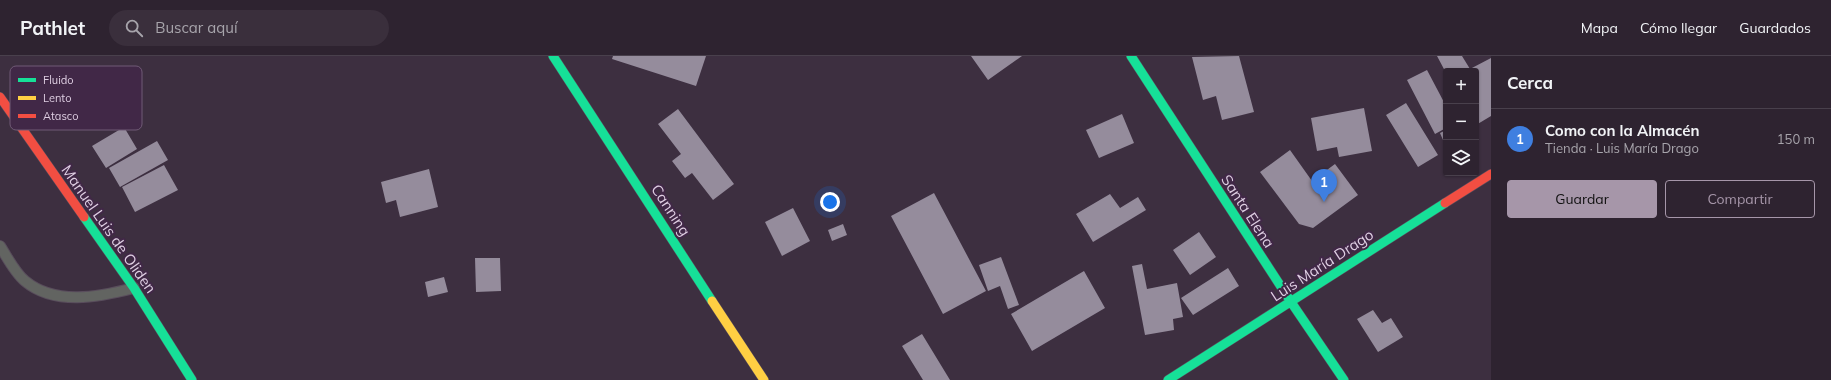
<!DOCTYPE html>
<html lang="es">
<meta charset="utf-8">
<style>
body{margin:0;font-family:Mulish,sans-serif;background:#3a2f3c;color:#f1f3f6}
.controls{position:absolute;right:12px;top:12px;display:grid;overflow:hidden;border-radius:4px;box-shadow:0 1px 3px #0004}
.controls button{width:36px;height:36px;display:grid;place-items:center;padding:0;border:0;border-bottom:1px solid #49404c;background:#2e2330;color:#f1f3f6;font:20px sans-serif}
.you{position:absolute;left:830px;top:146px;width:14px;height:14px;margin:-10px;border:3px solid #fff;border-radius:50%;background:#1a73e8;box-shadow:0 0 0 6px #1a73e833}
.badge{display:grid;place-items:center;width:26px;height:26px;border-radius:50%;background:#a696a9;color:#fff;font-size:13px;font-weight:700}
.pin{position:absolute;translate:-50% -33px;filter:drop-shadow(0 1px 2px #0008)}
.pin::after{content:'';position:absolute;top:21px;width:14px;height:12px;background:inherit;clip-path:polygon(0 0,100% 0,50% 100%)}
.list{margin:0;padding:0;list-style:none}
h2{display:flex;justify-content:space-between;align-items:center;height:52px;margin:0;padding:0 16px;font-size:17px}
h2 small{font-size:13px;font-weight:400;color:#a7a4ab}
.list li{display:grid;grid-template-columns:26px 1fr auto;gap:12px;align-items:center;box-sizing:border-box;height:60px;padding:0 16px;border-top:1px solid #49404c}
.list b{display:block;font-size:15px;white-space:nowrap}
.list p{margin:0;font-size:13px;white-space:nowrap;color:#a7a4ab}
.list em{font-size:13px;font-style:normal;color:#a7a4ab}
.actions{display:flex;gap:8px;padding:12px 16px}
.actions a{flex:1;padding:9px 0;border:1px solid #a696a9;border-radius:4px;text-align:center;font-size:14px;color:#a696a9}
.actions .main{background:#a696a9;color:#111}
.icon{flex:none;width:22px;height:22px;fill:none;stroke:currentColor;stroke-width:2;stroke-linecap:round;stroke-linejoin:round}
.map{position:relative;flex:none;width:1491px;height:324px;overflow:hidden}
header{display:flex;align-items:center;gap:24px;box-sizing:border-box;height:56px;padding:0 20px;background:#2e2330;border-bottom:1px solid #49404c}
header strong{font-size:19px}
nav{display:flex;gap:22px;margin-inline-start:auto;font-size:14px}
.search{width:280px;height:36px;background:#3a2f3c;display:flex;align-items:center;gap:10px;box-sizing:border-box;padding:0 14px;border-radius:22px;color:#a7a4ab;font-size:15px}
main{display:flex}
aside{flex:1;background:#2e2330}
.map>svg:first-child{display:block}
.building{fill:#958c9c}
.lines{fill:none;stroke-linecap:round;stroke-linejoin:round}
.lane-casing{stroke:#594d5c;stroke-width:12}
.fast-casing{stroke:#594d5c;stroke-width:10}
.slow-casing{stroke:#594d5c;stroke-width:10}
.jam-casing{stroke:#594d5c;stroke-width:10}
.lane{stroke:#626461;stroke-width:10}
.fast{stroke:#16e098;stroke-width:9}
.slow{stroke:#ffcf43;stroke-width:9}
.jam{stroke:#f24e42;stroke-width:9}
.labels{text-anchor:middle;dominant-baseline:central;stroke-width:4;stroke-linejoin:round;paint-order:stroke}
.street-label{font-size:15px;fill:#decee2;stroke:#412847}
.key{fill:#412847;stroke:#705a76;stroke-width:1}
.key-label{font-size:11px;fill:#decee2}
</style>
<header>
<strong>Pathlet</strong>
<div class="search"><svg class="icon" aria-label="search" viewBox="0 0 24 24"><circle cx="10" cy="10" r="6"/><path d="M15 15l6 6"/></svg>Buscar aquí</div>
<nav><a>Mapa</a><a>Cómo llegar</a><a>Guardados</a></nav>
</header>
<main>
<div class="map">
<svg width="1491" height="324" viewBox="0 0 1491 324">
<rect width="100%" height="100%" fill="#3d2f40"/>
<path class="building" d="M613,0H706L696,30L612,3Z
M971,0H1022L988,24Z
M1239,0L1254,56L1222,64L1216,40L1203,44L1192,1Z
M1437,0H1462L1470,13L1491,2V60L1476,69V15H1445Z
M1427,14L1446,50V72L1435,78L1407,24Z
M1406,47L1438,99L1418,111L1386,59Z
M1364,52L1372,95L1339,101L1337,91L1317,95L1311,62Z
M678,53L734,128L713,144L692,117L685,122L672,105L681,98L658,68Z
M1122,58L1134,87L1099,102L1086,74Z
M124,71L137,93L106,112L92,90Z
M1446,74V91L1440,77Z
M157,85L168,104L120,131L109,112Z
M1290,94L1312,125L1335,108L1358,139L1313,172L1299,168L1260,116Z
M164,109L178,134L135,156L122,131Z
M429,113L438,151L400,161L396,144L386,147L381,126Z
M934,137L986,235L943,258L891,160Z
M1110,138L1120,152L1138,141L1146,154L1093,186L1076,158Z
M793,152L810,185L782,200L765,166Z
M843,168L847,179L832,185L828,174Z
M1199,176L1216,201L1190,219L1173,194Z
M1001,201L1019,249L1008,253L1000,230L988,235L979,209Z
M475,202H500L501,235L476,236Z
M1142,208L1147,233L1177,227L1183,261L1173,263L1174,274L1145,279L1132,210Z
M1228,212L1239,230L1193,259L1181,242Z
M1084,215L1105,252L1032,295L1011,258Z
M444,221L448,236L428,241L425,226Z
M1373,254L1382,267L1391,262L1403,281L1378,296L1357,263Z
M922,278L950,324H923L902,290Z"/>
<g class="lines">
<g class="lane-casing">
<path id="lane" d="M0,190C7,201 15,217 25,225C55,250 99,241 134,232"/>
</g>
<g class="fast-casing">
<path id="fast" d="M553,0L712,245
M1131,0L1291,246L1344,324
M84,161L134,232L192,324
M1168,324L1445,147"/>
</g>
<g class="slow-casing">
<path id="slow" d="M712,245L764,324"/>
</g>
<g class="jam-casing">
<path id="jam" d="M0,41L84,161
M1445,147L1491,118"/>
</g>
<use href="#lane" class="lane"/>
<use href="#fast" class="fast"/>
<use href="#slow" class="slow"/>
<use href="#jam" class="jam"/>
</g>
<g class="labels">
<g class="street-label">
<text transform="translate(671 154) rotate(57)">Canning</text>
<text transform="translate(1248 155) rotate(57)">Santa Elena</text>
<text transform="translate(109 173) rotate(55)">Manuel Luis de Oliden</text>
<text transform="translate(1322 209) rotate(-33)">Luis María Drago</text>
</g>
</g>
<rect x="10" y="10" width="132" height="64" rx="6" class="key"/>
<rect x="18" y="22" width="18" height="4" fill="#16e098"/>
<rect x="18" y="40" width="18" height="4" fill="#ffcf43"/>
<rect x="18" y="58" width="18" height="4" fill="#f24e42"/>
<g class="key-label">
<text x="43" y="28">Fluido</text>
<text x="43" y="46">Lento</text>
<text x="43" y="64">Atasco</text>
</g>
</svg>
<div class="controls">
<button>+</button>
<button>−</button>
<button><svg class="icon" aria-label="layers" viewBox="0 0 24 24"><path d="M12 4l9 5-9 5-9-5zM3 14l9 5 9-5"/></svg></button>
</div>
<div class="you"></div>
<div class="pin badge" style="left:1324px;top:146px;background:#3f7fe0">1</div>
</div>
<aside>
<h2>Cerca<small></small></h2>
<ul class="list">
<li><span class="badge" style="background:#3f7fe0">1</span><div><b>Como con la Almacén</b><p>Tienda · Luis María Drago</p></div><em>150 m</em></li>
</ul>
<div class="actions"><a class="main">Guardar</a><a>Compartir</a></div>
</aside>
</main>
